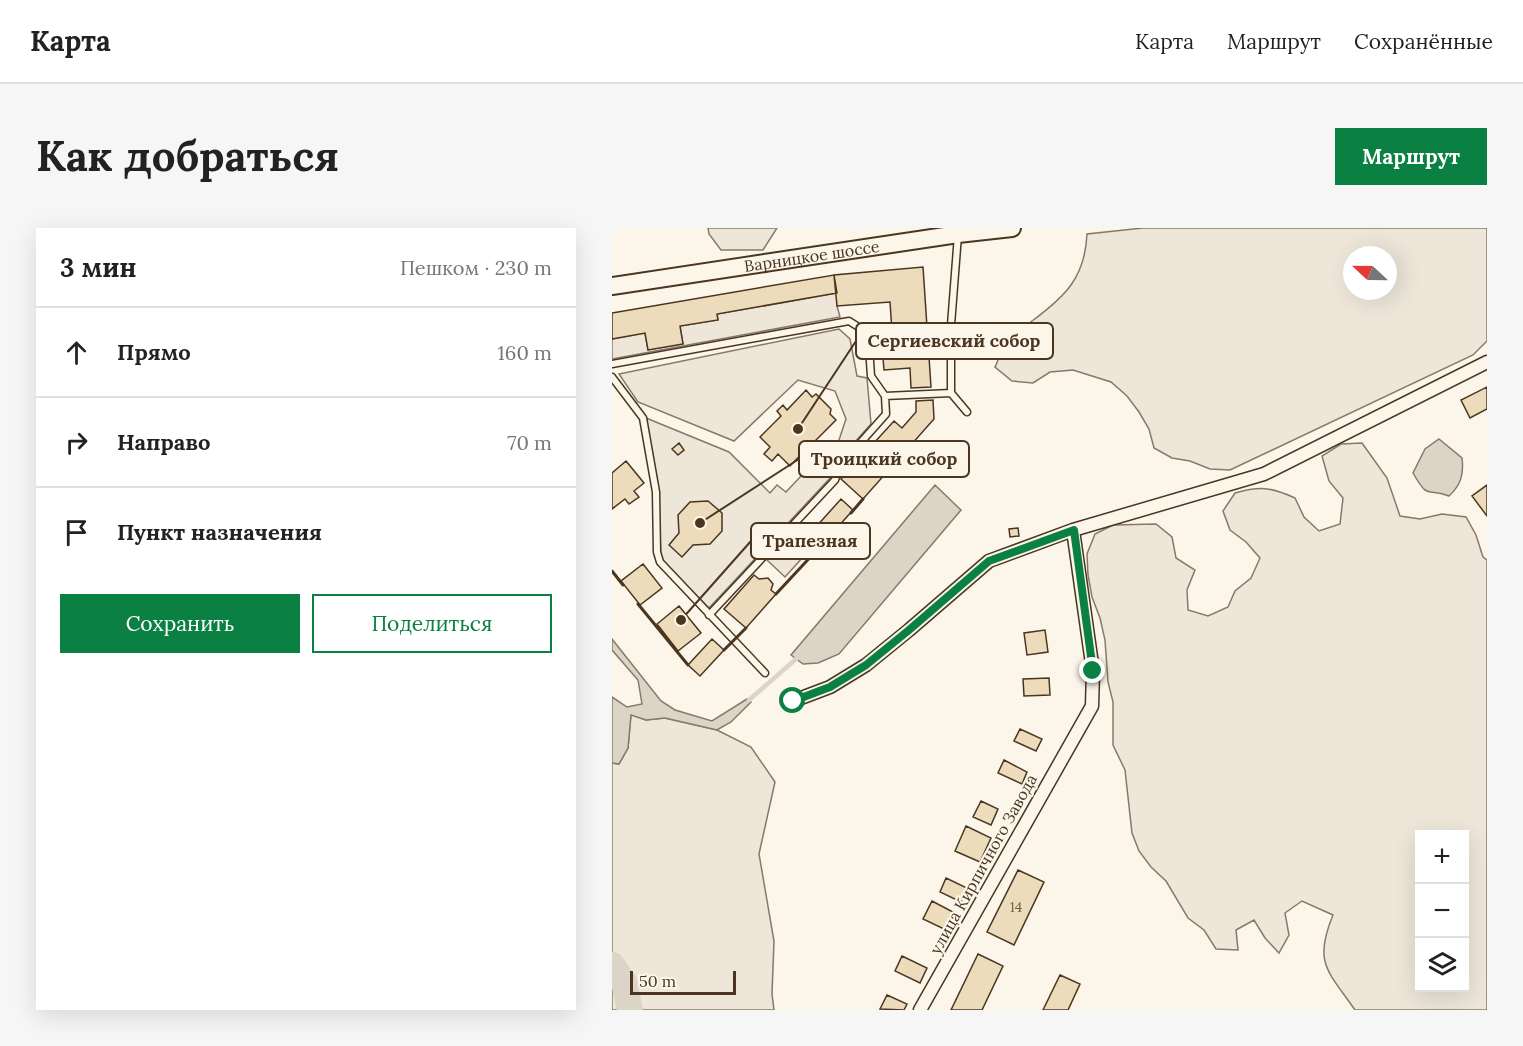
<!DOCTYPE html>
<html lang="ru">
<meta charset="utf-8">
<style>
body{margin:0;font-family:Lora,serif;background:#f6f6f6;color:#222}
.controls{position:absolute;right:18px;bottom:18px;display:grid;overflow:hidden;border-radius:0px;box-shadow:0 6px 24px #0002}
.controls button{width:54px;height:54px;display:grid;place-items:center;padding:0;border:0;border-bottom:2px solid #e0e0e0;background:#fff;color:#222;font:30px sans-serif}
.compass{position:absolute;left:731px;top:18px;width:54px;height:54px;border-radius:50%;background:#fff;box-shadow:0 6px 24px #0002;rotate:292deg}
.scale{position:absolute;left:18px;bottom:15px;width:106px;box-sizing:border-box;padding-left:6px;border:3px solid #4a3520;border-top:0;font-size:16px;line-height:21px;white-space:nowrap;color:#4a3520;-webkit-text-stroke:4px #fbf6e9;paint-order:stroke}
.stop{position:absolute;width:18px;height:18px;margin:-14px;border:4px solid #0b8043;border-radius:50%;background:#fff}
.stop.end{background:#0b8043;border-color:#fff;box-shadow:0 2px 6px #0008}
.list{margin:0;padding:0;list-style:none}
h2{display:flex;justify-content:space-between;align-items:center;height:78px;margin:0;padding:0 24px;font-size:26px}
h2 small{font-size:20px;font-weight:400;color:#767676}
.list li{display:grid;grid-template-columns:39px 1fr auto;gap:18px;align-items:center;box-sizing:border-box;height:90px;padding:0 24px;border-top:2px solid #e0e0e0}
.list b{display:block;font-size:22px;white-space:nowrap}
.list em{font-size:20px;font-style:normal;color:#767676}
.actions{display:flex;gap:12px;padding:18px 24px}
.actions a{flex:1;padding:14px 0;border:2px solid #0b8043;border-radius:0px;text-align:center;font-size:21px;color:#0b8043}
.actions .main{background:#0b8043;color:#fff}
.icon{flex:none;width:33px;height:33px;fill:none;stroke:currentColor;stroke-width:2;stroke-linecap:round;stroke-linejoin:round}
.map{position:relative;flex:none;width:875px;height:782px;overflow:hidden;border-radius:0px}
header{display:flex;align-items:center;gap:36px;box-sizing:border-box;height:84px;padding:0 30px;background:#fff;border-bottom:2px solid #e0e0e0}
header strong{font-size:28px}
nav{display:flex;gap:33px;margin-inline-start:auto;font-size:21px}
.intro{display:flex;align-items:center;justify-content:space-between;box-sizing:border-box;height:144px;padding:0 36px}
h1{margin:0;font-size:42px}
.button{padding:15px 27px;border-radius:0px;background:#0b8043;color:#fff;font-size:21px;font-weight:700}
main{display:flex;gap:36px;padding:0 36px}
aside{flex:1;background:#fff;border-radius:0px;box-shadow:0 6px 24px #0002}
.map>svg:first-child{display:block}
.green{fill:#ede6d9;stroke:#887966;stroke-width:1.5;fill-rule:evenodd}
.water{fill:#dcd4c6;stroke:#887966;stroke-width:1.5}
.lines{fill:none;stroke-linecap:round;stroke-linejoin:round}
.stream{stroke:#dcd4c6;stroke-width:4.5}
.river{stroke:#dcd4c6;stroke-width:26}
.building{fill:#ecdcbc;stroke:#4a3520;stroke-width:1.5}
.service-casing{stroke:#4a3520;stroke-width:9}
.minor-casing{stroke:#4a3520;stroke-width:15}
.tertiary-casing{stroke:#4a3520;stroke-width:20}
.service{stroke:#fbf6e9;stroke-width:6}
.minor{stroke:#fbf6e9;stroke-width:12}
.tertiary{stroke:#fbf6e9;stroke-width:16}
.wall{stroke:#4a3520;stroke-width:3}
.route{stroke:#0b8043;stroke-width:8}
.labels{text-anchor:middle;dominant-baseline:central;stroke-width:4.5;stroke-linejoin:round;paint-order:stroke}
.number-label{font-size:14px;fill:#725f47}
.street-label{font-size:16px;fill:#4a3520;stroke:#fbf6e9}
.leader{fill:none;stroke:#4a3520;stroke-width:2}
.callout-dot{fill:#4a3520;stroke:#fbf6e9;stroke-width:2}
.callout{fill:#fbf6e9;stroke:#4a3520;stroke-width:2}
.callout-label{font-size:18px;text-anchor:middle;font-weight:bold;fill:#4a3520}
</style>
<header>
<strong>Карта</strong>
<nav><a>Карта</a><a>Маршрут</a><a>Сохранённые</a></nav>
</header>
<div class="intro"><h1>Как добраться</h1><a class="button">Маршрут</a></div>
<main>
<aside>
<h2>3 мин<small>Пешком · 230 m</small></h2>
<ul class="list">
<li><svg class="icon" aria-label="ahead" viewBox="0 0 24 24"><path d="M12 20V5M6 11l6-6 6 6"/></svg><div><b>Прямо</b></div><em>160 m</em></li>
<li><svg class="icon" aria-label="right" viewBox="0 0 24 24"><path d="M7 20v-9h11M14 6l5 5-5 5"/></svg><div><b>Направо</b></div><em>70 m</em></li>
<li><svg class="icon" aria-label="arrive" viewBox="0 0 24 24"><path d="M6 21V4h12l-3 4 3 4H6"/></svg><div><b>Пункт назначения</b></div></li>
</ul>
<div class="actions"><a class="main">Сохранить</a><a>Поделиться</a></div>
</aside>
<div class="map">
<svg width="875" height="782" viewBox="0 0 875 782">
<rect width="100%" height="100%" fill="#fbf6e9"/>
<path class="green" d="M96,0H165L151,22H109L97,6Z
M531,0H875V113L861,127L618,242L598,241L578,233L560,230L542,220L537,201L527,184L515,168L499,154L461,142L438,144L421,155L400,153L383,139C386,134 387,127 390,122C396,109 409,101 420,93C454,68 473,49 475,6ZM740,27H776V63H740Z
M225,65V78L228,89L0,131V111L33,105L36,122L71,116L68,98L106,92L105,86Z
M227,101L238,111L245,148L255,150L259,196L233,225L226,215L234,191L223,163L186,152L122,213L26,174L7,146Z
M34,190L117,224L158,265L165,257L174,264L206,230H223L220,248L97,380L49,332L46,256Z
M750,215L775,250L788,288L808,291L830,286L854,289L864,307L871,329L875,332V782H743C716,743 701,735 721,687L690,673L673,685L677,707L667,725L653,710L642,692L624,702L626,722L604,721L592,702L576,690L554,653L539,639L527,623L520,605L513,542L501,517V474L496,454L493,412L488,390L480,369L476,347L475,326L483,306L501,297L544,296L560,309L564,330L583,342L575,362L576,382L596,388L616,379L623,363L639,350L648,330L634,314L618,302L611,283L623,265C648,258 659,259 683,270L692,289L707,303L728,296L731,270L717,253L710,228L729,216ZM808,606H852V760H808Z
M174,312L192,328L173,349L155,332Z
M19,486L34,492L53,490L105,502L139,519L163,554L147,626L162,713L160,766L162,782H0V535L7,536L16,520Z"/>
<path class="water" d="M827,211L850,230C852,246 849,257 837,268C814,259 817,273 801,245L813,221Z
M323,257L349,282L227,426L206,435L191,436L179,427Z
M0,411L49,473L63,482L100,493L135,471L139,474L119,494L105,502L53,490L34,492L19,487L16,520L7,536L0,535V469L15,479L30,476L26,452L0,422Z"/>
<g class="lines">
<path class="stream" d="M137,472L184,431"/>
<path class="river" d="M0,737L12,754L18,782"/>
</g>
<path class="building" d="M311,39L319,159L299,160L298,140L272,142L270,118H281L278,74L225,78L222,47Z
M222,47L225,65L105,86L106,92L68,98L71,116L36,122L33,105L0,111V85Z
M875,159V181L858,190L849,172Z
M194,162L200,169L204,166L219,181L218,186L224,192L204,212L206,215L201,220L198,217L178,238L166,226L160,233L152,226L158,219L148,209L169,188L165,183L171,177L175,182Z
M321,172L322,191L251,271L229,251L282,193L290,200L304,184V173Z
M67,215L72,222L66,227L60,221Z
M14,233L32,255L22,263L27,269L17,276L13,271L0,281V245Z
M875,257V288L860,268Z
M229,271L241,282L215,311L203,300Z
M96,273L110,285V303L98,316L81,317L70,329L57,317L67,305L66,287L78,274Z
M406,300L407,308L398,309L397,301Z
M31,336L50,360L28,377L9,353Z
M142,347L147,351L156,350L161,356L159,362L164,366L134,400L112,381Z
M67,378L89,405L66,423L45,396Z
M433,402L436,424L415,427L412,405Z
M100,411L112,422L88,448L76,437Z
M437,450L438,467L412,468L411,451Z
M408,501L430,511L424,523L402,513Z
M392,532L415,544L410,556L386,545Z
M369,573L386,581L379,597L361,589Z
M354,598L379,610L368,634L343,623Z
M406,642L432,654L402,717L375,704Z
M334,650L355,660L349,674L328,664Z
M320,673L341,684L332,701L311,691Z
M366,726L391,738L370,782H339Z
M290,728L315,740L308,755L283,743Z
M448,747L468,756L456,782H431Z
M275,767L295,776L292,782L268,781Z"/>
<g class="lines">
<g class="service-casing">
<path id="service" d="M346,7L339,97V165L355,184
M0,136L237,93L256,105L259,148L273,168
M0,149L31,190L44,264L45,324L48,334L153,445
M97,387L223,252L227,239L274,186L273,168L339,165"/>
</g>
<g class="minor-casing">
<path id="minor" d="M181,473L218,459L254,437L297,402L377,333L461,302L652,246L875,134
M308,782L480,478L481,443L461,302"/>
</g>
<g class="tertiary-casing">
<g id="tertiary">
<path id="s1" d="M0,58L346,6L400,0"/>
</g>
</g>
<use href="#service" class="service"/>
<use href="#minor" class="minor"/>
<use href="#tertiary" class="tertiary"/>
<path class="wall" d="M239,285L251,271
M0,343L11,357
M164,366L217,309
M26,376L76,437
M112,422L134,400"/>
</g>
<g class="lines">
<path class="route" d="M181,473L218,459L254,437L297,402L377,333L462,302L481,443"/>
</g>
<g class="labels">
<g class="number-label">
<text x="404" y="679">14</text>
</g>
<g class="street-label">
<text stroke="none"><textPath href="#s1" startOffset="202">Варницкое шоссе</textPath></text>
<text transform="translate(371 636) rotate(-61)">улица Кирпичного Завода</text>
</g>
</g>
<path class="leader" d="M186 201L244 113M88 295L187 231M69 392L139 313"/>
<g class="callout-dot">
<circle cx="186" cy="201" r="6"/>
<circle cx="88" cy="295" r="6"/>
<circle cx="69" cy="392" r="6"/>
</g>
<g class="callout">
<rect x="244" y="95" width="197" height="36" rx="6"/>
<rect x="187" y="213" width="170" height="36" rx="6"/>
<rect x="139" y="295" width="119" height="36" rx="6"/>
</g>
<g class="callout-label">
<text x="342" y="119">Сергиевский собор</text>
<text x="272" y="237">Троицкий собор</text>
<text x="198" y="319">Трапезная</text>
</g>
</svg>
<div class="controls">
<button>+</button>
<button>−</button>
<button><svg class="icon" aria-label="layers" viewBox="0 0 24 24"><path d="M12 4l9 5-9 5-9-5zM3 14l9 5 9-5"/></svg></button>
</div>
<svg class="compass" viewBox="-18 -18 36 36"><path d="M0-13l5 13h-10z" fill="#e53935"/><path d="M0 13l5-13h-10z" fill="#767676"/></svg>
<div class="scale">50 m</div>
<div class="stop" style="left:181px;top:473px"></div>
<div class="stop end" style="left:481px;top:443px"></div>
</div>
</main>
